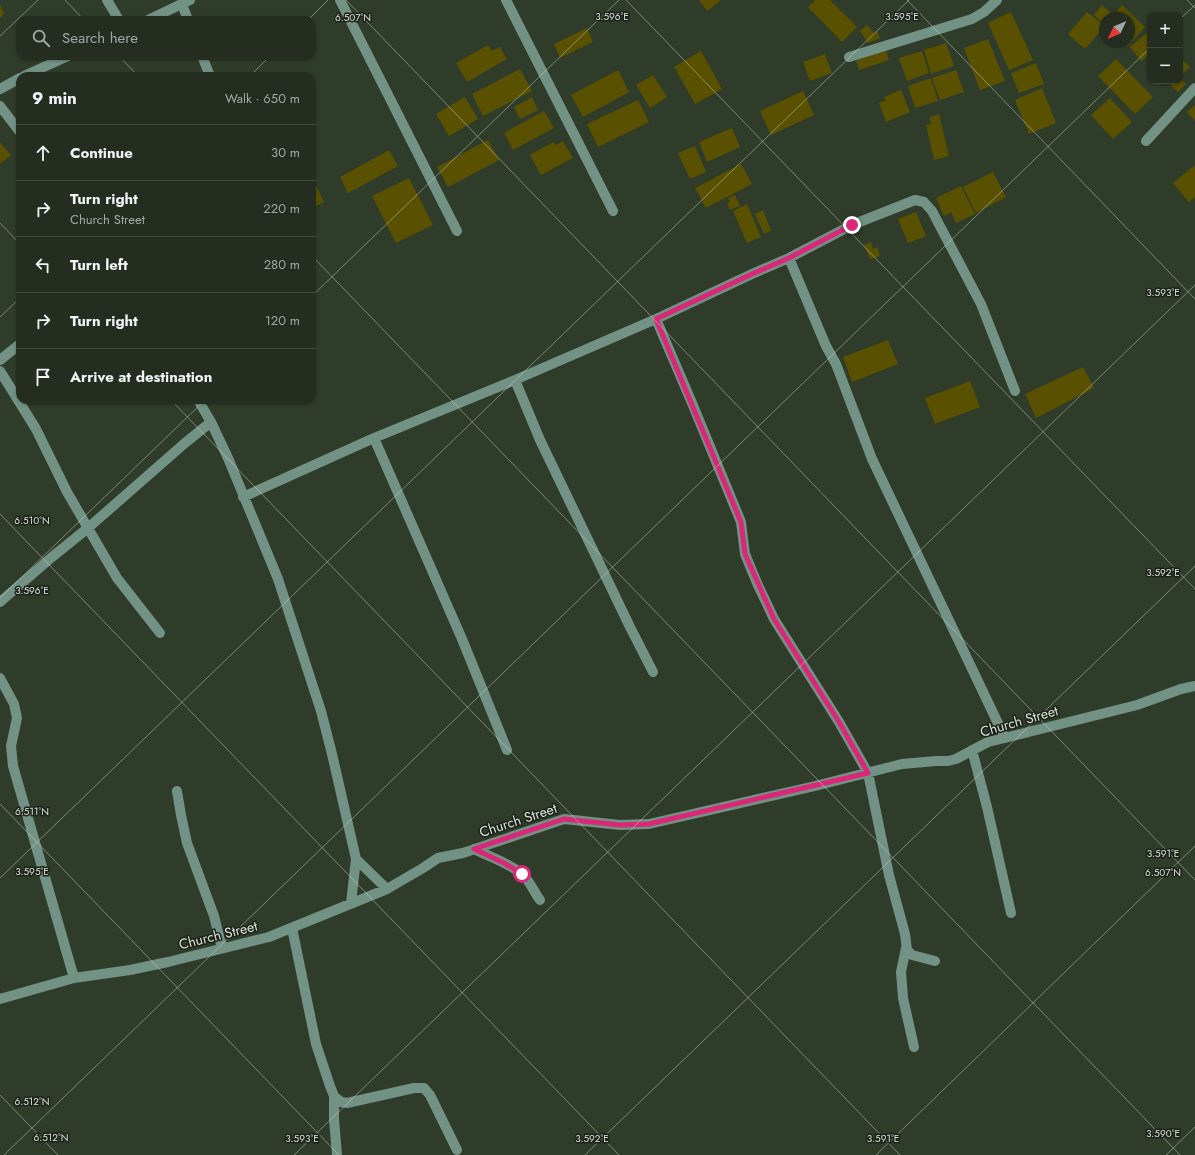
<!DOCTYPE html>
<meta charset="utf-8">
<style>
body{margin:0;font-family:Jost,sans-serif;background:#2c3529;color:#f1f3f6}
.controls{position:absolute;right:12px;top:12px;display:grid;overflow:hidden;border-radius:8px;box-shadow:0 1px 3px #0004}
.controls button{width:36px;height:36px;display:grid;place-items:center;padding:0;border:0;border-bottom:1px solid #41493e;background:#242d20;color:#f1f3f6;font:20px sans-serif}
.compass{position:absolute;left:1099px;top:12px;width:36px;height:36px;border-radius:50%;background:#242d20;box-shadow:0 1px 3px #0004;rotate:226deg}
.stop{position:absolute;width:12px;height:12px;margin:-9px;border:3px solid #db2777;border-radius:50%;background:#fff}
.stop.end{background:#db2777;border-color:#fff;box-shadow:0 1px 4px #0008}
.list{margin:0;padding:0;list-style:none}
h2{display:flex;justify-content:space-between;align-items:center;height:52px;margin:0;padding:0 16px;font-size:17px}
h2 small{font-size:13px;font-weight:400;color:#a3a8a5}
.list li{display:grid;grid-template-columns:26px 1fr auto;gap:12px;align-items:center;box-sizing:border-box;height:56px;padding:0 16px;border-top:1px solid #41493e}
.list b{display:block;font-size:15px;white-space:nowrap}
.list p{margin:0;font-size:13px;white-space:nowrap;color:#a3a8a5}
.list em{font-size:13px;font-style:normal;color:#a3a8a5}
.icon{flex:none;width:22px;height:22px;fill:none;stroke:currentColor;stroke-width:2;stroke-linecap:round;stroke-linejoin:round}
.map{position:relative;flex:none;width:1195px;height:1155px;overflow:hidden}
.search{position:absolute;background:#242d20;box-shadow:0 1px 3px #0004;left:16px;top:16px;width:300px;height:44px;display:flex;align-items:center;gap:10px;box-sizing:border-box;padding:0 14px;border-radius:12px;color:#a3a8a5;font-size:15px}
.panel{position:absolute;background:#242d20;box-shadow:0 1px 3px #0004;left:16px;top:72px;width:300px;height:332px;border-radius:12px}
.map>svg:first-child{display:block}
.building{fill:#595100}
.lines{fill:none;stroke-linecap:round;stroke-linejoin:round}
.minor{stroke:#729285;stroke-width:10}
.route{stroke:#db2777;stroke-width:5}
.ticks{fill:none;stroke:#dae2d7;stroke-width:1;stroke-opacity:0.45}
.labels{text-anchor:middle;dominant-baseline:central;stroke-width:3;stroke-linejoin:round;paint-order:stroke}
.street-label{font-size:14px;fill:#dae2d7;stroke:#1c2119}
.ticks-label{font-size:10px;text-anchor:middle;fill:#dae2d7;stroke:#1c2119;stroke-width:3;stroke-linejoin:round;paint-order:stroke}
</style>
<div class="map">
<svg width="1195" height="1155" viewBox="0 0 1195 1155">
<rect width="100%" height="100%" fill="#303c2a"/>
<path class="building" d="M699,0H721L707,11Z
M815,0H830L857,27L842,42L808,7Z
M0,4L4,14L0,18Z
M1102,5L1113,15L1122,5L1145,27L1128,46L1123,42H1129V18H1105V25L1094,15Z
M1011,12L1033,60L1009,70L988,23Z
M1087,12L1105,26L1085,49L1068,34Z
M867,25L874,33L877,31L880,38L868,43L860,31Z
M587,28L593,42L560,58L554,44Z
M1150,30V54L1141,61L1130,47Z
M988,39L1005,81L980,90L964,48Z
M946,43L954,66L931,74L924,50Z
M488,45L492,51L500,47L507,59L467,82L456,63Z
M886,50L889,60L859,70L856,60Z
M701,51L722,89L695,104L674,67Z
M922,51L929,73L907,81L899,58Z
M825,54L832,73L810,81L803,62Z
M1180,57L1190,67L1180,76Z
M1116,59L1153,97L1135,114L1098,76Z
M1036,63L1044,84L1019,93L1011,73Z
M520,69L532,91L483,116L472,94Z
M618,70L629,92L583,117L571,95Z
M956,70L964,92L940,100L932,78Z
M653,75L667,97L650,108L636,85Z
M931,78L938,101L915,108L908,86Z
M1180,79L1186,84L1178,92L1167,81H1180Z
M1042,88L1056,123L1029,134L1015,100Z
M901,90L910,112L886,122L879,103L885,101L884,97Z
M803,91L814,115L771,135L760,111Z
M465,97L478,119L449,136L436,114Z
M532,97L538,110L520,119L514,107Z
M1110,98L1132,122L1113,139L1091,115Z
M638,100L649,122L598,147L587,124Z
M1195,105V121L1187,112Z
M544,111L554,128L513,150L504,133Z
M939,114L949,156L934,160L926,125L931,124L930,117Z
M732,128L740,147L707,162L699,142Z
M488,140L499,160L448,187L437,167Z
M563,141L573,158L541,175L530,155L553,142L556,145Z
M0,142L11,155L0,164Z
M695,146L706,172L690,179L678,153Z
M389,150L398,166L348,193L340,177Z
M741,164L752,184L706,208L695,188Z
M1195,165V197L1189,202L1173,183Z
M993,172L1006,197L976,213L963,187Z
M312,178L324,202L312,208Z
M409,178L433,225L396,243L372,196Z
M961,186L975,214L956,223L951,212L944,216L936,198Z
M735,195L740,206L730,210L727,203L730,202L728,198Z
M747,204L761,237L747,243L733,211Z
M763,210L771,231L764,234L755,214Z
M916,212L926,236L908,243L898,219Z
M871,242L873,249L877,247L880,256L870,259L864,245Z
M888,340L898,364L852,382L843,357Z
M1083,367L1094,388L1036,418L1025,394Z
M970,381L980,407L935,424L925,398Z"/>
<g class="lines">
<path class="minor" d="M107,0L119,20
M340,0L457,231
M506,0L613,211
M182,4L188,20
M148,20L190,0
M202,56L210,76
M849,57L972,19L984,12L997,0
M24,76L68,56
M0,89L20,78
M0,106L20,132
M1146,141L1195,88
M789,258L826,346L836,364L872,459L1005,738
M656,319L692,403L741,522L745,554L757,583L774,619L839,722L868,773L889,875L905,934L907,950L912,955L935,961
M0,360L20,344
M0,371L36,429L67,492L117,578L160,633
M515,380L540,440L630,627L653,672
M198,400L211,422L228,458L278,579L321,711L332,754L356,859L387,889
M374,438L462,639L507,750
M243,497L374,438L515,380L656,319L752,274L789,258L852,225L915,200L924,202L932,211L981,304L1015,391
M0,602L52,557L88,528L185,443L211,422
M0,678L14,704L17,718L11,746L13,766L74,978
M972,750L987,807L1011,913
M177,791L181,815L187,843L214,916L222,948
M474,849C490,857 509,863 522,874C530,881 534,892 540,900
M351,903L356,859
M292,928L316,1044L330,1086L334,1096L341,1102L347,1103L414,1088H424L430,1095L457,1150
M906,948L901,972L903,998L914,1047
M0,999L74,978L130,970L168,962L269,937L387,889L423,868L438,858L463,853L564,819L620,825L649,824L815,786L902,764L936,761H948L956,759L988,742L1137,705L1181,689L1195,686
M334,1096V1119L337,1155"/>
</g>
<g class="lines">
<path class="route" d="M522,874L504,863L474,849L564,819L620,825L649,824L868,773L839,722L774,619L745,554L741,522L656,319L752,274L789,258L852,225"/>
</g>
<path class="ticks" d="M65,0L84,20M346,0L1195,880M626,0L1195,589M907,0L1195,299M1187,0L1195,8M1180,19L1195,5M308,20L328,0M0,36L38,0M119,56L138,76M250,76L270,56M0,223L20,244M312,256L1180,1155M312,296L619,0M0,317L20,298M171,400L900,1155M0,514L619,1155M0,598L205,400M0,804L339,1155M0,878L909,0M0,1095L58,1155M4,1155L1150,48M294,1155L1195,285M585,1155L1195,566M876,1155L1195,846M1166,1155L1195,1127"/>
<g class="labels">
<g class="street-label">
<text transform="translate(1019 721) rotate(-16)">Church Street</text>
<text transform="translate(518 820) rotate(-18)">Church Street</text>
<text transform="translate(218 935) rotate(-14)">Church Street</text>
</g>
</g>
<g class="ticks-label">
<text x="612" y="20">3.596°E</text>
<text x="902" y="20">3.595°E</text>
<text x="353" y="21">6.507°N</text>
<text x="1163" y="296">3.593°E</text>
<text x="32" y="524">6.510°N</text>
<text x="1163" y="576">3.592°E</text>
<text x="32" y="594">3.596°E</text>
<text x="32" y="815">6.511°N</text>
<text x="1163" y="857">3.591°E</text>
<text x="32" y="875">3.595°E</text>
<text x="1163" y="876">6.507°N</text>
<text x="32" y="1105">6.512°N</text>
<text x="1163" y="1137">3.590°E</text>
<text x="51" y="1141">6.512°N</text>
<text x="302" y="1142">3.593°E</text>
<text x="592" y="1142">3.592°E</text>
<text x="883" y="1142">3.591°E</text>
</g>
</svg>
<div class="controls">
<button>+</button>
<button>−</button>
</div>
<svg class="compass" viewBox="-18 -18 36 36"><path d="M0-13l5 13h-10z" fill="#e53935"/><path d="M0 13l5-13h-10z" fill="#a3a8a5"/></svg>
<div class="stop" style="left:522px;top:874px"></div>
<div class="stop end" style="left:852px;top:225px"></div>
<div class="search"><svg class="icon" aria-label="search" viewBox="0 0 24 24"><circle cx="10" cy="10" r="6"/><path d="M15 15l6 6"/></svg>Search here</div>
<section class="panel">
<h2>9 min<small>Walk · 650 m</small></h2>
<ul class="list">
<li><svg class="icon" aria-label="ahead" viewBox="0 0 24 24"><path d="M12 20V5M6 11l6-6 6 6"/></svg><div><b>Continue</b></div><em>30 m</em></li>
<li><svg class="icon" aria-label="right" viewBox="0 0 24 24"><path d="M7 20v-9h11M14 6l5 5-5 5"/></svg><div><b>Turn right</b><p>Church Street</p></div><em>220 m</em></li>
<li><svg class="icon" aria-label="left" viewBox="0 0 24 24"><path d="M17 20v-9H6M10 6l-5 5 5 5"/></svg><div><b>Turn left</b></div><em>280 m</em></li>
<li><svg class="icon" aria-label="right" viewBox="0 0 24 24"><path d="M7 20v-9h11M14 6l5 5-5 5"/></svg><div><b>Turn right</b></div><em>120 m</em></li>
<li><svg class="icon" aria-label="arrive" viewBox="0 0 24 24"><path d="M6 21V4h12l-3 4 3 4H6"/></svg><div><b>Arrive at destination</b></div></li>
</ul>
</section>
</div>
